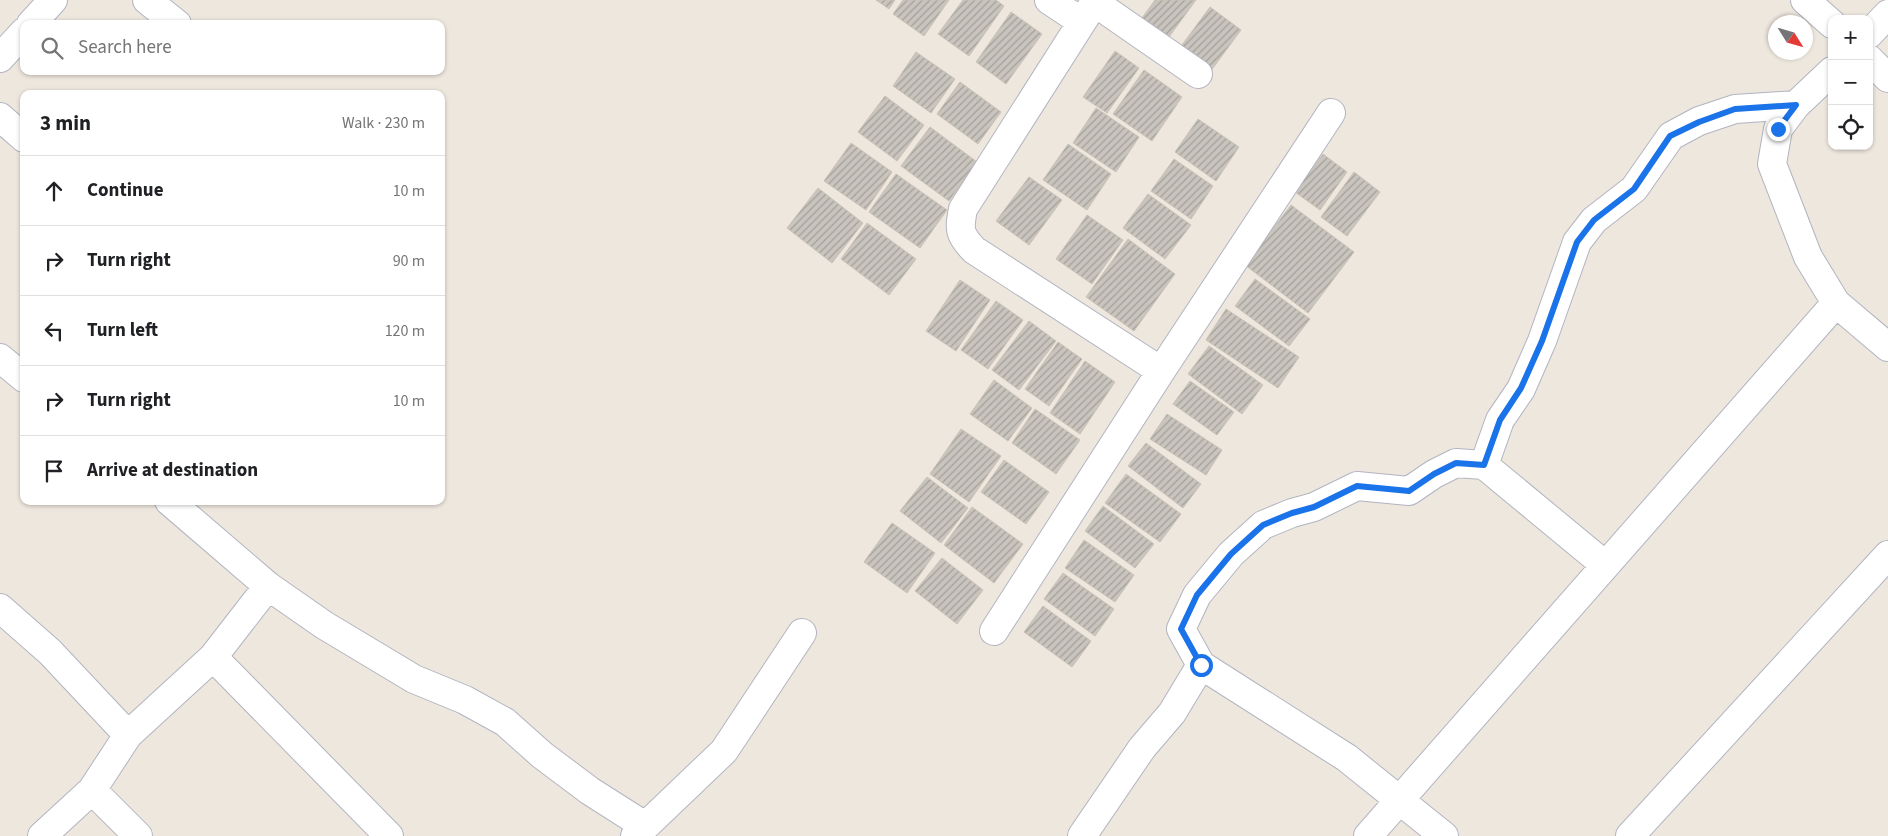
<!DOCTYPE html>
<meta charset="utf-8">
<style>
body{margin:0;font-family:"Source Sans 3",sans-serif;background:#f2f2f2;color:#202124}
.controls{position:absolute;right:15px;top:15px;display:grid;overflow:hidden;border-radius:10px;box-shadow:0 1px 4px #0004}
.controls button{width:45px;height:45px;display:grid;place-items:center;padding:0;border:0;border-bottom:1px solid #e0e0e0;background:#fff;color:#202124;font:25px sans-serif}
.compass{position:absolute;left:1768px;top:15px;width:45px;height:45px;border-radius:50%;background:#fff;box-shadow:0 1px 4px #0004;rotate:127deg}
.stop{position:absolute;width:15px;height:15px;margin:-11px;border:4px solid #1a73e8;border-radius:50%;background:#fff}
.stop.end{background:#1a73e8;border-color:#fff;box-shadow:0 1px 5px #0008}
.list{margin:0;padding:0;list-style:none}
h2{display:flex;justify-content:space-between;align-items:center;height:65px;margin:0;padding:0 20px;font-size:21px}
h2 small{font-size:16px;font-weight:400;color:#757577}
.list li{display:grid;grid-template-columns:32px 1fr auto;gap:15px;align-items:center;box-sizing:border-box;height:70px;padding:0 20px;border-top:1px solid #e0e0e0}
.list b{display:block;font-size:19px;white-space:nowrap}
.list em{font-size:16px;font-style:normal;color:#757577}
.icon{flex:none;width:28px;height:28px;fill:none;stroke:currentColor;stroke-width:2;stroke-linecap:round;stroke-linejoin:round}
.map{position:relative;flex:none;width:1888px;height:836px;overflow:hidden}
.search{position:absolute;background:#fff;box-shadow:0 1px 4px #0004;left:20px;top:20px;width:425px;height:55px;display:flex;align-items:center;gap:12px;box-sizing:border-box;padding:0 18px;border-radius:10px;color:#757577;font-size:19px}
.panel{position:absolute;background:#fff;box-shadow:0 1px 4px #0004;left:20px;top:90px;width:425px;height:415px;border-radius:10px}
.map>svg:first-child{display:block}
.building{fill:url(#building-hatch);stroke:#c9c3b7}
.lines{fill:none;stroke-linecap:round;stroke-linejoin:round}
.street-casing{stroke:#b2b4c0;stroke-width:30}
.street{stroke:#fff;stroke-width:28}
.route{stroke:#1a73e8;stroke-width:6}
</style>
<div class="map">
<svg width="1888" height="836" viewBox="0 0 1888 836">
<defs>
<pattern id="building-hatch" width="6" height="6" patternUnits="userSpaceOnUse" patternTransform="scale(1.25)"><rect width="6" height="6" fill="#c9c4bd"/><path d="M-1 1l2-2M0 6l6-6M5 7l2-2" fill="none" stroke="#a39f9a"/></pattern>
</defs>
<rect width="100%" height="100%" fill="#eee7de"/>
<path class="building" d="M876,0H895L889,9Z
M903,0H949L924,36L893,14Z
M963,0H996L1004,6L969,56L938,34Z
M1155,0H1196L1169,37L1142,18Z
M1210,7L1241,30L1210,72L1179,49Z
M1011,12L1042,34L1006,84L976,62Z
M1115,51L1139,68L1107,113L1083,97Z
M916,52L955,79L931,113L893,86Z
M1144,70L1182,97L1152,141L1113,114Z
M960,82L1001,112L978,144L937,114Z
M885,96L924,125L897,161L858,132Z
M1096,108L1139,137L1116,172L1073,143Z
M1198,119L1239,147L1216,181L1175,152Z
M930,127L977,162L949,201L901,166Z
M851,143L892,172L866,210L824,181Z
M1068,144L1111,174L1087,210L1043,180Z
M1323,154L1347,172L1320,210L1295,192Z
M1174,159L1213,186L1191,219L1151,191Z
M1354,172L1380,192L1347,236L1321,217Z
M896,174L947,210L920,248L869,212Z
M1029,177L1062,200L1029,245L996,221Z
M818,188L863,223L832,263L787,228Z
M1148,194L1191,225L1165,259L1123,228Z
M1291,205L1354,252L1308,313L1245,265Z
M1087,215L1123,240L1092,284L1056,259Z
M867,223L916,259L889,295L841,259Z
M1128,239L1175,274L1134,331L1086,297Z
M1255,279L1310,319L1289,346L1235,306Z
M960,280L990,300L956,351L926,331Z
M996,301L1023,320L988,369L961,350Z
M1226,309L1299,357L1278,388L1206,340Z
M1029,321L1056,341L1019,390L992,370Z
M1058,342L1082,359L1049,406L1025,389Z
M1209,346L1263,385L1242,414L1188,374Z
M1085,361L1115,382L1080,434L1050,413Z
M994,380L1032,408L1008,441L970,414Z
M1190,381L1234,412L1217,435L1173,404Z
M1035,409L1080,440L1056,474L1012,443Z
M1167,414L1222,450L1206,475L1150,439Z
M961,429L1001,456L969,502L930,474Z
M1146,443L1201,484L1183,508L1128,466Z
M1004,460L1049,492L1026,524L981,492Z
M1126,474L1181,514L1160,542L1105,503Z
M927,477L968,508L941,543L900,511Z
M1103,506L1154,544L1135,568L1085,531Z
M972,507L1023,544L994,583L944,545Z
M892,523L935,553L907,593L864,562Z
M1084,540L1134,575L1115,602L1065,568Z
M942,558L983,590L957,624L915,591Z
M1063,573L1114,609L1095,636L1044,599Z
M1043,606L1091,641L1072,667L1024,632Z"/>
<g class="lines">
<g class="street-casing">
<path id="street" d="M147,0L177,24
M1049,0L1082,22
M1096,0L963,209C959,230 959,234 974,250L1161,371
M1805,0L1832,24
M1094,2L1198,74
M31,24L53,0
M1869,34L1888,14
M0,58L24,32
M1869,59L1888,78
M1832,71L1796,105L1778,129L1772,164L1808,257L1836,303L1888,347
M0,117L24,138
M0,358L24,378
M1484,465L1500,420L1521,389L1542,341L1577,242L1594,220L1634,189L1671,136L1699,121L1735,109L1796,105
M169,501L268,586L324,625L414,679L465,700L505,722L542,755L590,791L645,826
M0,608L50,652L128,735
M994,631L1161,371L1331,113
M213,657L389,836
M1201,665L1181,629L1197,595L1231,554L1263,525L1292,513L1314,507L1357,486L1409,491L1434,474L1456,463L1484,465L1605,565
M92,790L138,836
M42,836L92,790L128,735L213,657L268,586
M635,836L724,751L802,633
M1082,836L1142,748L1172,713L1201,665L1347,758L1444,836
M1368,836L1836,303
M1630,836L1888,555"/>
</g>
<use href="#street" class="street"/>
</g>
<g class="lines">
<path class="route" d="M1201,665L1181,629L1197,595L1231,554L1263,525L1292,513L1314,507L1357,486L1409,491L1434,474L1456,463L1484,465L1500,420L1521,388L1542,341L1577,242L1594,220L1634,189L1670,136L1699,122L1735,109L1796,105L1778,129"/>
</g>
</svg>
<div class="controls">
<button>+</button>
<button>−</button>
<button><svg class="icon" aria-label="locate" viewBox="0 0 24 24"><circle cx="12" cy="12" r="6"/><path d="M12 2v4M12 18v4M2 12h4M18 12h4"/></svg></button>
</div>
<svg class="compass" viewBox="-18 -18 36 36"><path d="M0-13l5 13h-10z" fill="#e53935"/><path d="M0 13l5-13h-10z" fill="#757577"/></svg>
<div class="stop" style="left:1201px;top:665px"></div>
<div class="stop end" style="left:1778px;top:129px"></div>
<div class="search"><svg class="icon" aria-label="search" viewBox="0 0 24 24"><circle cx="10" cy="10" r="6"/><path d="M15 15l6 6"/></svg>Search here</div>
<section class="panel">
<h2>3 min<small>Walk · 230 m</small></h2>
<ul class="list">
<li><svg class="icon" aria-label="ahead" viewBox="0 0 24 24"><path d="M12 20V5M6 11l6-6 6 6"/></svg><div><b>Continue</b></div><em>10 m</em></li>
<li><svg class="icon" aria-label="right" viewBox="0 0 24 24"><path d="M7 20v-9h11M14 6l5 5-5 5"/></svg><div><b>Turn right</b></div><em>90 m</em></li>
<li><svg class="icon" aria-label="left" viewBox="0 0 24 24"><path d="M17 20v-9H6M10 6l-5 5 5 5"/></svg><div><b>Turn left</b></div><em>120 m</em></li>
<li><svg class="icon" aria-label="right" viewBox="0 0 24 24"><path d="M7 20v-9h11M14 6l5 5-5 5"/></svg><div><b>Turn right</b></div><em>10 m</em></li>
<li><svg class="icon" aria-label="arrive" viewBox="0 0 24 24"><path d="M6 21V4h12l-3 4 3 4H6"/></svg><div><b>Arrive at destination</b></div></li>
</ul>
</section>
</div>
